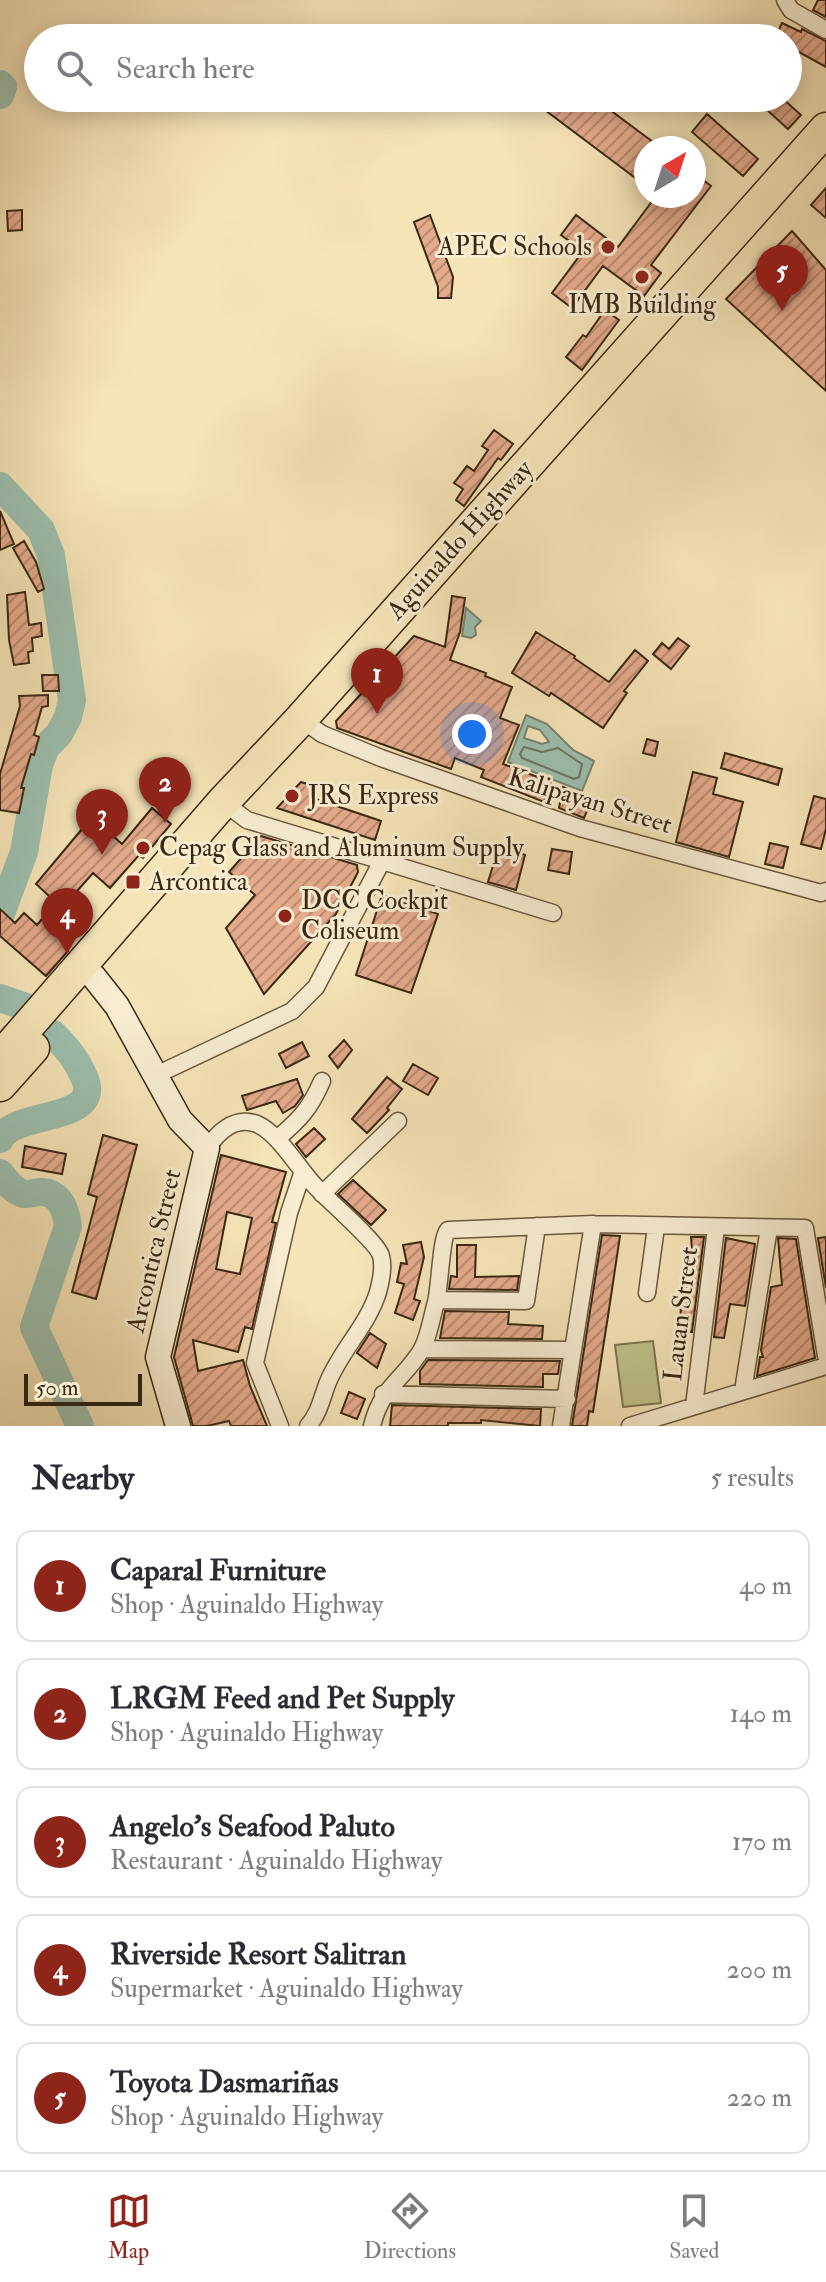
<!DOCTYPE html>
<meta charset="utf-8">
<style>
body{margin:0;font-family:"IM FELL Double Pica",serif;background:#f7f7f7;color:#2b2b33}
.compass{position:absolute;left:634px;top:136px;width:72px;height:72px;border-radius:50%;background:#fff;box-shadow:0 4px 20px #0003;rotate:39deg}
.scale{position:absolute;left:24px;bottom:20px;width:118px;box-sizing:border-box;padding-left:8px;border:4px solid #3b2812;border-top:0;font-size:22px;line-height:28px;white-space:nowrap;color:#3b2812;-webkit-text-stroke:6px #f8edd1;paint-order:stroke}
.you{position:absolute;left:472px;top:734px;width:28px;height:28px;margin:-20px;border:6px solid #fff;border-radius:50%;background:#1a73e8;box-shadow:0 0 0 12px #1a73e833}
.badge{display:grid;place-items:center;width:52px;height:52px;border-radius:50%;background:#8f2418;color:#fff;font-size:26px;font-weight:700}
.pin{position:absolute;translate:-50% -66px;filter:drop-shadow(0 2px 4px #0008)}
.pin::after{content:'';position:absolute;top:42px;width:28px;height:24px;background:inherit;clip-path:polygon(0 0,100% 0,50% 100%)}
.list{margin:0;padding:0;list-style:none}
h2{display:flex;justify-content:space-between;align-items:center;height:104px;margin:0;padding:0 32px;font-size:34px}
h2 small{font-size:26px;font-weight:400;color:#7c7c81}
.list li{display:grid;grid-template-columns:52px 1fr auto;gap:24px;align-items:center;box-sizing:border-box;height:112px;margin:0 16px 16px;padding:0 16px;border:2px solid #e1e1e2;border-radius:16px}
.list b{display:block;font-size:30px;white-space:nowrap}
.list p{margin:0;font-size:26px;white-space:nowrap;color:#7c7c81}
.list em{font-size:26px;font-style:normal;color:#7c7c81}
.icon{flex:none;width:44px;height:44px;fill:none;stroke:currentColor;stroke-width:2;stroke-linecap:round;stroke-linejoin:round}
.map{position:relative;flex:none;width:826px;height:1426px;overflow:hidden}
.search{position:absolute;background:#fff;box-shadow:0 4px 20px #0003;left:24px;right:24px;top:24px;height:88px;display:flex;align-items:center;gap:20px;box-sizing:border-box;padding:0 28px;border-radius:44px;color:#7c7c81;font-size:30px}
.sheet{height:744px;background:#fff}
nav{display:flex;justify-content:space-around;align-items:center;box-sizing:border-box;height:112px;border-top:2px solid #e1e1e2;background:#fff;font-size:22px;color:#7c7c81}
nav a{display:grid;justify-items:center;gap:4px}
nav .on{color:#8f2418}
.map>svg:first-child{display:block}
.garden{fill:#c0c38c;stroke:#7e764f;stroke-width:2}
.water{fill:#9cbfae;stroke:#758370;stroke-width:2;fill-rule:evenodd}
.lines{fill:none;stroke-linecap:round;stroke-linejoin:round}
.shore{stroke:#6c7460;stroke-width:2}
.river{stroke:#9cbfae;stroke-width:28}
.building{fill:url(#building-hatch);stroke:#3b2812;stroke-width:2;fill-rule:evenodd}
.street-casing{stroke:#6a573c;stroke-width:19}
.secondary-casing{stroke:#3b2812;stroke-width:27}
.highway-casing{stroke:#3b2812;stroke-width:35}
.street{stroke:#f8edd1;stroke-width:16}
.secondary{stroke:#f8edd1;stroke-width:24}
.highway{stroke:#f5e4b8;stroke-width:32}
.poi-dot{fill:#8f2418;stroke:#f8edd1;stroke-width:3}
.labels{text-anchor:middle;dominant-baseline:central;stroke-width:6;stroke-linejoin:round;paint-order:stroke}
.poi-label{font-size:26px;fill:#3b2812;stroke:#f8edd1;text-anchor:start}
.street-label{font-size:26px;fill:#3b2812;stroke:#f8edd1}
</style>
<div class="map">
<svg width="826" height="1426" viewBox="0 0 826 1426">
<defs>
<pattern id="building-hatch" width="6" height="6" patternUnits="userSpaceOnUse" patternTransform="scale(2)"><rect width="6" height="6" fill="#e5ab8d"/><path d="M-1 1l2-2M0 6l6-6M5 7l2-2" fill="none" stroke="#bb8b72"/></pattern>
</defs>
<rect width="100%" height="100%" fill="#f5e4b8"/>
<filter id="stains"><feTurbulence type="fractalNoise" baseFrequency=".0025" numOctaves="4"/><feColorMatrix values="0 0 0 0 .2 0 0 0 0 .09 0 0 0 0 .02 0 0 0 .5 -.17"/></filter>
<radialGradient id="worn" r=".72"><stop offset=".6" stop-color="#630" stop-opacity="0"/><stop offset="1" stop-color="#630" stop-opacity=".3"/></radialGradient>
<path class="garden" d="M653,1341L661,1403L623,1407L615,1345Z"/>
<path class="water" d="M466,608L481,621L475,627L476,635L471,638L462,636Z
M526,715L547,724L573,750L594,761L582,791L508,762ZM528,726L540,730L549,742L542,744L524,738Z"/>
<g class="lines">
<path class="shore" d="M524,747L542,752L558,748L582,764L579,777L574,779L522,758L520,754Z"/>
<path class="river" d="M0,84L3,87L0,95
M0,486L41,530L51,555L72,700L68,717L59,734L46,747L39,765L24,852L0,916
M0,998L26,1007
M0,1139C15,1110 102,1123 85,1079C77,1060 68,1049 53,1034
M0,1173C6,1181 13,1191 24,1194C30,1195 37,1191 43,1192C61,1194 66,1211 68,1226L34,1327L80,1426"/>
</g>
<path class="building" d="M818,0H826V17L813,10Z
M782,23L801,32L802,29L826,41V67L788,46V38H775Z
M529,98H594L661,148H646V186Z
M754,98H782L801,115L788,129Z
M707,114L758,159L743,176L692,132Z
M694,173L711,186L651,265L661,273L644,296L603,266L572,308L552,293L583,251L561,235L576,215L618,247L656,196H694Z
M826,188V218L811,205Z
M22,210V230L8,231L7,211Z
M430,215L453,277L451,298H438V287L414,222Z
M792,231L826,270V391L726,299Z
M605,310L619,320L582,370L566,357L583,335L586,337Z
M494,430L513,444L501,460L498,458L464,506L456,500L463,489L454,483L467,466L474,471L488,450L482,446Z
M0,511L14,544L0,550Z
M24,541L36,562L44,589L38,592L13,548Z
M25,592L29,625L41,623L42,636L32,638L33,651L28,652L29,663L14,665L9,640L7,595Z
M452,596L465,598L460,632L450,660L486,673L485,676L512,687L500,718L519,725L503,764L551,782L544,802L481,777L484,770L455,758L451,769L337,728L336,721L414,636L445,647Z
M536,632L575,656L574,658L609,682L635,650L648,661L624,691L627,693L603,728L551,693L549,696L512,673Z
M678,638L689,646L671,669L653,654L662,643L669,649Z
M42,675H58L59,691H43Z
M48,695V706L42,707L34,735L39,737L34,755L31,754L21,788H24L19,813L0,810V774L20,706L19,696Z
M647,739L658,742L655,756L643,753Z
M725,753L782,769L778,785L721,768Z
M693,772L717,778L713,794L743,802L729,857L676,842Z
M301,782L316,787L313,798L381,821L375,840L277,808Z
M563,787L592,799L584,818L559,808Z
M814,796L826,799V829L821,849L801,844Z
M152,808L171,824L143,858L139,855L110,888L93,873L62,908L36,884L92,817L122,844Z
M261,836L357,865L358,872L336,914L264,994L226,928L255,895L229,872Z
M770,843L788,847L783,868L765,864Z
M499,846L525,855L516,890L488,882Z
M552,849L572,852L569,874L548,870Z
M382,895L438,914L411,993L356,975Z
M55,904L82,928L65,948L68,951L46,976L0,936V909L15,923L24,913L37,925Z
M344,1040L352,1050L338,1068L329,1056Z
M302,1042L309,1056L286,1068L279,1054Z
M413,1064L438,1078L428,1095L403,1081Z
M387,1077L402,1089L387,1108L389,1110L367,1133L352,1119Z
M297,1079L303,1095L295,1106L283,1113L276,1101L247,1110L242,1096Z
M314,1128L325,1139L306,1157L296,1144Z
M103,1135L137,1145L96,1299L72,1292L97,1197L88,1194Z
M25,1146L66,1154L62,1174L22,1167Z
M221,1155L286,1172L272,1222L276,1223L252,1329L245,1327L238,1352L193,1340L198,1371L243,1360L250,1386L267,1426H231L229,1421L207,1426H193L174,1357ZM227,1212L252,1218L240,1274L216,1269Z
M353,1180L386,1210L371,1225L338,1194Z
M602,1235L620,1236L608,1316L593,1412L589,1411L587,1426H572Z
M691,1237H704L692,1332L680,1330L681,1301L684,1286H687L692,1251Z
M826,1237V1288L818,1238Z
M726,1238L755,1244L745,1306L730,1304L724,1338L714,1337Z
M778,1238L796,1239L815,1358L757,1376L760,1357H763L761,1350L771,1287L782,1285Z
M421,1242L424,1257L414,1299L420,1301L413,1320L395,1313L404,1284L397,1282L401,1263L407,1264L403,1245Z
M457,1245H476L475,1277L519,1276L517,1290L449,1289L451,1276L457,1277Z
M445,1311L509,1312L508,1324L543,1326L542,1339L440,1338Z
M370,1333L386,1344L377,1368L357,1353Z
M428,1360L560,1361L558,1374H543V1387L420,1384V1371Z
M349,1392L365,1399L357,1419L341,1413Z
M392,1405L541,1409L540,1426L481,1420V1423H448V1426H390Z"/>
<g class="lines">
<g class="street-casing">
<path id="street" d="M785,0L791,10L826,30
M301,719L322,734L381,758L580,828L821,893L826,891
M223,802L247,820L553,913
M154,1076L292,1011L316,987L382,861
M277,1139C300,1119 310,1109 322,1081
M207,1148C219,1131 235,1116 257,1124C280,1134 300,1172 319,1190C331,1203 378,1243 381,1256C384,1267 381,1281 378,1292C368,1325 341,1350 328,1382C322,1397 319,1414 308,1426
M322,1194L398,1121
M647,1293L656,1227
M437,1300L526,1301L537,1226
M422,1349L573,1350
M743,1391L769,1228
M383,1394L567,1399
M694,1406L716,1228
M280,1426L255,1363L289,1213L302,1174
M372,1426C382,1385 404,1380 422,1349C429,1336 432,1316 436,1302C440,1286 441,1237 448,1230L593,1224L805,1228L826,1356
M561,1426L593,1224
M630,1426L826,1366"/>
</g>
<g class="secondary-casing">
<path id="secondary" d="M94,977L117,1006L180,1120L207,1148L158,1357L178,1426"/>
</g>
<g class="highway-casing">
<path id="highway" d="M0,1058L223,802L301,719L826,129
M0,1085L33,1048"/>
</g>
<use href="#street" class="street"/>
<use href="#secondary" class="secondary"/>
<use href="#highway" class="highway"/>
</g>
<g class="poi-dot">
<circle cx="608" cy="247" r="8"/>
<circle cx="642" cy="277" r="8"/>
<circle cx="292" cy="796" r="8"/>
<circle cx="143" cy="848" r="8"/>
<rect x="125" y="874" width="16" height="16" rx="4"/>
<circle cx="285" cy="916" r="8"/>
</g>
<g class="labels">
<g class="poi-label">
<text x="592" y="247" text-anchor="end">APEC Schools</text>
<text x="642" y="305" text-anchor="middle">IMB Building</text>
<text x="308" y="796">JRS Express</text>
<text x="159" y="848">Cepag Glass and Aluminum Supply</text>
<text x="149" y="882">Arcontica</text>
<text x="301" y="901">DCC Cockpit<tspan x="301" dy="30">Coliseum</tspan></text>
</g>
<g class="street-label">
<text transform="translate(460 540) rotate(-48)">Aguinaldo Highway</text>
<text transform="translate(590 801) rotate(17)">Kalipayan Street</text>
<text transform="translate(154 1251) rotate(-77)">Arcontica Street</text>
<text transform="translate(681 1314) rotate(-83)">Lauan Street</text>
</g>
</g>
<rect width="100%" height="100%" filter="url(#stains)"/>
<rect width="100%" height="100%" fill="url(#worn)"/>
</svg>
<svg class="compass" viewBox="-18 -18 36 36"><path d="M0-13l5 13h-10z" fill="#e53935"/><path d="M0 13l5-13h-10z" fill="#7c7c81"/></svg>
<div class="scale">50 m</div>
<div class="you"></div>
<div class="pin badge" style="left:377px;top:714px">1</div>
<div class="pin badge" style="left:165px;top:823px">2</div>
<div class="pin badge" style="left:102px;top:855px">3</div>
<div class="pin badge" style="left:67px;top:954px">4</div>
<div class="pin badge" style="left:782px;top:311px">5</div>
<div class="search"><svg class="icon" aria-label="search" viewBox="0 0 24 24"><circle cx="10" cy="10" r="6"/><path d="M15 15l6 6"/></svg>Search here</div>
</div>
<section class="sheet">
<h2>Nearby<small>5 results</small></h2>
<ul class="list">
<li><span class="badge">1</span><div><b>Caparal Furniture</b><p>Shop · Aguinaldo Highway</p></div><em>40 m</em></li>
<li><span class="badge">2</span><div><b>LRGM Feed and Pet Supply</b><p>Shop · Aguinaldo Highway</p></div><em>140 m</em></li>
<li><span class="badge">3</span><div><b>Angelo's Seafood Paluto</b><p>Restaurant · Aguinaldo Highway</p></div><em>170 m</em></li>
<li><span class="badge">4</span><div><b>Riverside Resort Salitran</b><p>Supermarket · Aguinaldo Highway</p></div><em>200 m</em></li>
<li><span class="badge">5</span><div><b>Toyota Dasmariñas</b><p>Shop · Aguinaldo Highway</p></div><em>220 m</em></li>
</ul>
</section>
<nav>
<a class="on"><svg class="icon" aria-label="map" viewBox="0 0 24 24"><path d="M3 6l6-2 6 2 6-2v14l-6 2-6-2-6 2zM9 4v14M15 6v14"/></svg>Map</a>
<a><svg class="icon" aria-label="directions" viewBox="0 0 24 24"><path d="M12 3l9 9-9 9-9-9zM9 14v-3h6M13 9l2 2-2 2"/></svg>Directions</a>
<a><svg class="icon" aria-label="saved" viewBox="0 0 24 24"><path d="M7 4h10v16l-5-4-5 4z"/></svg>Saved</a>
</nav>
